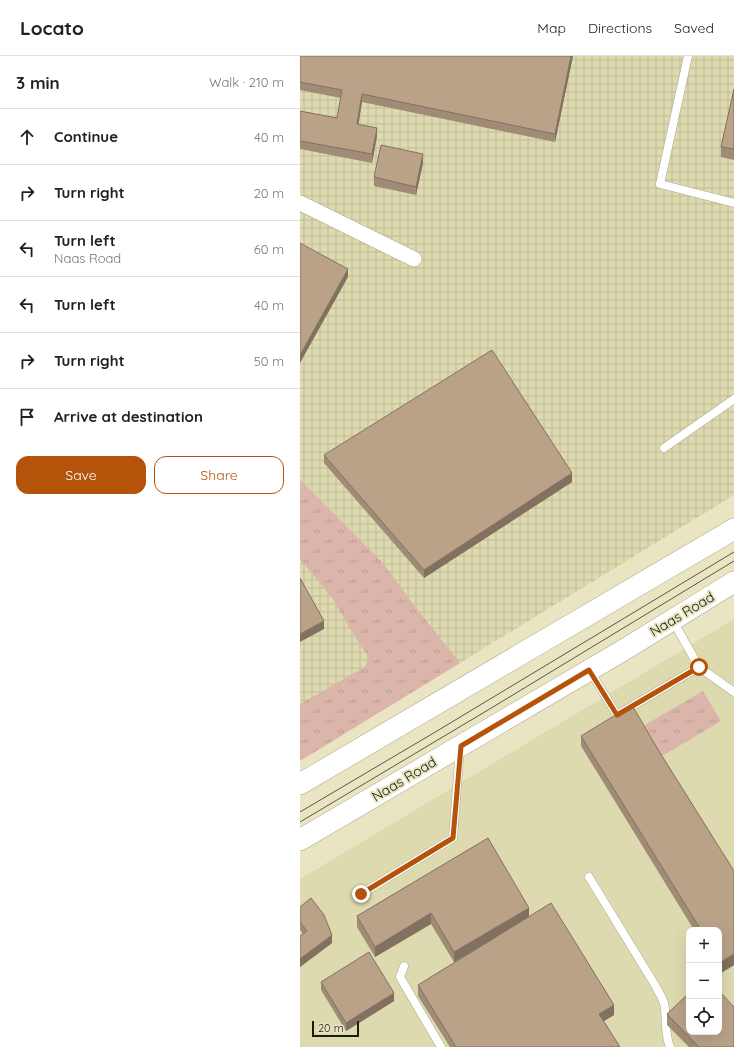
<!DOCTYPE html>
<meta charset="utf-8">
<style>
body{margin:0;font-family:Quicksand,sans-serif;background:#f6f6f6;color:#202124}
.controls{position:absolute;right:12px;bottom:12px;display:grid;overflow:hidden;border-radius:8px;box-shadow:0 4px 16px #0002}
.controls button{width:36px;height:36px;display:grid;place-items:center;padding:0;border:0;border-bottom:1px solid #e0e0e0;background:#fff;color:#202124;font:20px sans-serif}
.scale{position:absolute;left:12px;bottom:10px;width:47px;box-sizing:border-box;padding-left:4px;border:2px solid #1c1b0f;border-top:0;font-size:11px;line-height:14px;white-space:nowrap;color:#1c1b0f;-webkit-text-stroke:3px #e9e5c3;paint-order:stroke}
.stop{position:absolute;width:12px;height:12px;margin:-9px;border:3px solid #b45309;border-radius:50%;background:#fff}
.stop.end{background:#b45309;border-color:#fff;box-shadow:0 1px 4px #0008}
.list{margin:0;padding:0;list-style:none}
h2{display:flex;justify-content:space-between;align-items:center;height:52px;margin:0;padding:0 16px;font-size:17px}
h2 small{font-size:13px;font-weight:400;color:#757577}
.list li{display:grid;grid-template-columns:26px 1fr auto;gap:12px;align-items:center;box-sizing:border-box;height:56px;padding:0 16px;border-top:1px solid #e0e0e0}
.list b{display:block;font-size:15px;white-space:nowrap}
.list p{margin:0;font-size:13px;white-space:nowrap;color:#757577}
.list em{font-size:13px;font-style:normal;color:#757577}
.actions{display:flex;gap:8px;padding:12px 16px}
.actions a{flex:1;padding:9px 0;border:1px solid #b45309;border-radius:12px;text-align:center;font-size:14px;color:#b45309}
.actions .main{background:#b45309;color:#fff}
.icon{flex:none;width:22px;height:22px;fill:none;stroke:currentColor;stroke-width:2;stroke-linecap:round;stroke-linejoin:round}
.map{position:relative;flex:none;width:434px;height:991px;overflow:hidden}
header{display:flex;align-items:center;gap:24px;box-sizing:border-box;height:56px;padding:0 20px;background:#fff;border-bottom:1px solid #e0e0e0}
header strong{font-size:19px}
nav{display:flex;gap:22px;margin-inline-start:auto;font-size:14px}
main{display:flex}
aside{flex:1;background:#fff}
.map>svg:first-child{display:block}
.built{fill:#dedab0;fill-rule:evenodd}
.industrial{fill:url(#industrial-grid)}
.grass{fill:url(#grass-tufts)}
.lines{fill:none;stroke-linecap:round;stroke-linejoin:round}
.service-casing{stroke:#ada989;stroke-width:9}
.minor-casing{stroke:#ada989;stroke-width:16}
.secondary-casing{stroke:#ada989;stroke-width:22}
.service{stroke:#fff;stroke-width:8}
.minor{stroke:#fff;stroke-width:15}
.secondary{stroke:#fff;stroke-width:21}
.tram{stroke:#595744;stroke-width:1}
.wall{fill:#a08b76}
.shaded-wall{fill:#827160}
.building{fill:#baa289;stroke:#827160}
.route{stroke:#b45309;stroke-width:5}
.labels{text-anchor:middle;dominant-baseline:central;stroke-width:4;stroke-linejoin:round;paint-order:stroke}
.street-label{font-size:14px;fill:#1c1b0f;stroke:#e9e5c3}
</style>
<header>
<strong>Locato</strong>
<nav><a>Map</a><a>Directions</a><a>Saved</a></nav>
</header>
<main>
<aside>
<h2>3 min<small>Walk · 210 m</small></h2>
<ul class="list">
<li><svg class="icon" aria-label="ahead" viewBox="0 0 24 24"><path d="M12 20V5M6 11l6-6 6 6"/></svg><div><b>Continue</b></div><em>40 m</em></li>
<li><svg class="icon" aria-label="right" viewBox="0 0 24 24"><path d="M7 20v-9h11M14 6l5 5-5 5"/></svg><div><b>Turn right</b></div><em>20 m</em></li>
<li><svg class="icon" aria-label="left" viewBox="0 0 24 24"><path d="M17 20v-9H6M10 6l-5 5 5 5"/></svg><div><b>Turn left</b><p>Naas Road</p></div><em>60 m</em></li>
<li><svg class="icon" aria-label="left" viewBox="0 0 24 24"><path d="M17 20v-9H6M10 6l-5 5 5 5"/></svg><div><b>Turn left</b></div><em>40 m</em></li>
<li><svg class="icon" aria-label="right" viewBox="0 0 24 24"><path d="M7 20v-9h11M14 6l5 5-5 5"/></svg><div><b>Turn right</b></div><em>50 m</em></li>
<li><svg class="icon" aria-label="arrive" viewBox="0 0 24 24"><path d="M6 21V4h12l-3 4 3 4H6"/></svg><div><b>Arrive at destination</b></div></li>
</ul>
<div class="actions"><a class="main">Save</a><a>Share</a></div>
</aside>
<div class="map">
<svg width="434" height="991" viewBox="0 0 434 991">
<defs>
<pattern id="industrial-grid" width="8" height="8" patternUnits="userSpaceOnUse"><rect width="8" height="8" fill="#dedab0"/><path d="M0 4h8M4 0v8" fill="none" stroke="#beba96"/></pattern>
<pattern id="grass-tufts" width="24" height="20" patternUnits="userSpaceOnUse"><rect width="24" height="20" fill="#dbb4aa"/><path d="M3 7l-1-3M5 7V3M7 7l1-3M15 17l-1-3M17 17v-4M19 17l1-3" fill="none" stroke="#bb9a91"/></pattern>
</defs>
<rect width="100%" height="100%" fill="#e9e5c3"/>
<path class="built" d="M434,563V991H0V823ZM389,874H419V976H389Z"/>
<path class="industrial" d="M0,0H434V439L160,607L0,703Z"/>
<path class="grass" d="M0,424L82,506L116,552L160,607L0,705V648L65,611L69,601L60,589L32,542L0,503Z
M403,635L421,665L357,703L340,672Z"/>
<g class="lines">
<g class="service-casing">
<path id="service" d="M388,0L360,128L434,147
M364,392L434,343
M399,611L434,636
M290,615L317,659L399,611L373,565
M289,821L355,929C358,935 362,941 364,947C367,961 364,977 370,991
M61,838L153,782L160,692
M104,910L100,921L141,991"/>
</g>
<g class="minor-casing">
<path id="minor" d="M0,147L114,203"/>
</g>
<g class="secondary-casing">
<path id="secondary" d="M0,728L434,473
M0,784L322,595L434,526"/>
</g>
<use href="#service" class="service"/>
<use href="#minor" class="minor"/>
<use href="#secondary" class="secondary"/>
<path class="tram" d="M0,756L137,675L434,496
M0,766L188,654L434,505"/>
</g>
<path class="wall" d="M0,0H273L255,86L62,46L58,69L77,80L72,107L0,93V55L37,62L41,42L0,34Z
M434,33V104L421,101V91Z
M123,107L116,139L74,130V121Z
M24,399L272,426L124,522L24,407Z
M281,680L357,692L434,815V909L421,917L419,914V874H394L281,690Z
M188,782L229,861L314,959L304,965L320,991H150L118,940V929L178,892L154,906L131,868L75,901L57,871V860Z
M0,851L32,887L0,911V880L3,878L0,874Z
M21,926L94,945L46,975L21,934Z
M367,958L434,991H389L367,969Z"/>
<path class="shaded-wall" d="M271,0H273L255,86V78Z
M62,38V46L57,77V68Z
M77,72V80L72,107V98Z
M123,98V107L116,139V131Z
M48,213V221L0,307V299Z
M272,417V426L124,522V514Z
M24,565V573L0,586V578Z
M229,852V862L154,906V896Z
M131,857V868L75,901V891Z
M32,879V887L0,911V903Z
M434,898V909L421,917V906Z
M94,937V945L46,975V967Z
M314,949V959L299,968V958Z"/>
<path class="building" d="M0,0H271L255,78L62,38L57,68L77,72L72,98L0,85V55L37,62L42,34L0,26Z
M434,33V93L421,91Z
M81,89L123,98L116,131L74,121Z
M0,187L48,213L0,299Z
M192,294L272,417L124,514L24,399Z
M0,522L24,565L0,578Z
M332,649L357,692L434,815V898L421,906L419,904V874H401L281,680Z
M188,782L229,852L154,896L131,857L75,891L57,860Z
M11,842L24,859L32,879L0,903V880L7,875L0,866V851Z
M251,847L314,949L299,958L320,991H156L118,929Z
M69,896L94,937L46,967L21,926Z
M419,935L434,951V991H399L367,958L389,937V976H419Z"/>
<g class="lines">
<path class="route" d="M61,838L153,782L161,690L289,614L317,659L399,611"/>
</g>
<g class="labels">
<g class="street-label">
<text transform="translate(382 558) rotate(-31)">Naas Road</text>
<text transform="translate(104 723) rotate(-31)">Naas Road</text>
</g>
</g>
</svg>
<div class="controls">
<button>+</button>
<button>−</button>
<button><svg class="icon" aria-label="locate" viewBox="0 0 24 24"><circle cx="12" cy="12" r="6"/><path d="M12 2v4M12 18v4M2 12h4M18 12h4"/></svg></button>
</div>
<div class="scale">20 m</div>
<div class="stop" style="left:399px;top:611px"></div>
<div class="stop end" style="left:61px;top:838px"></div>
</div>
</main>
